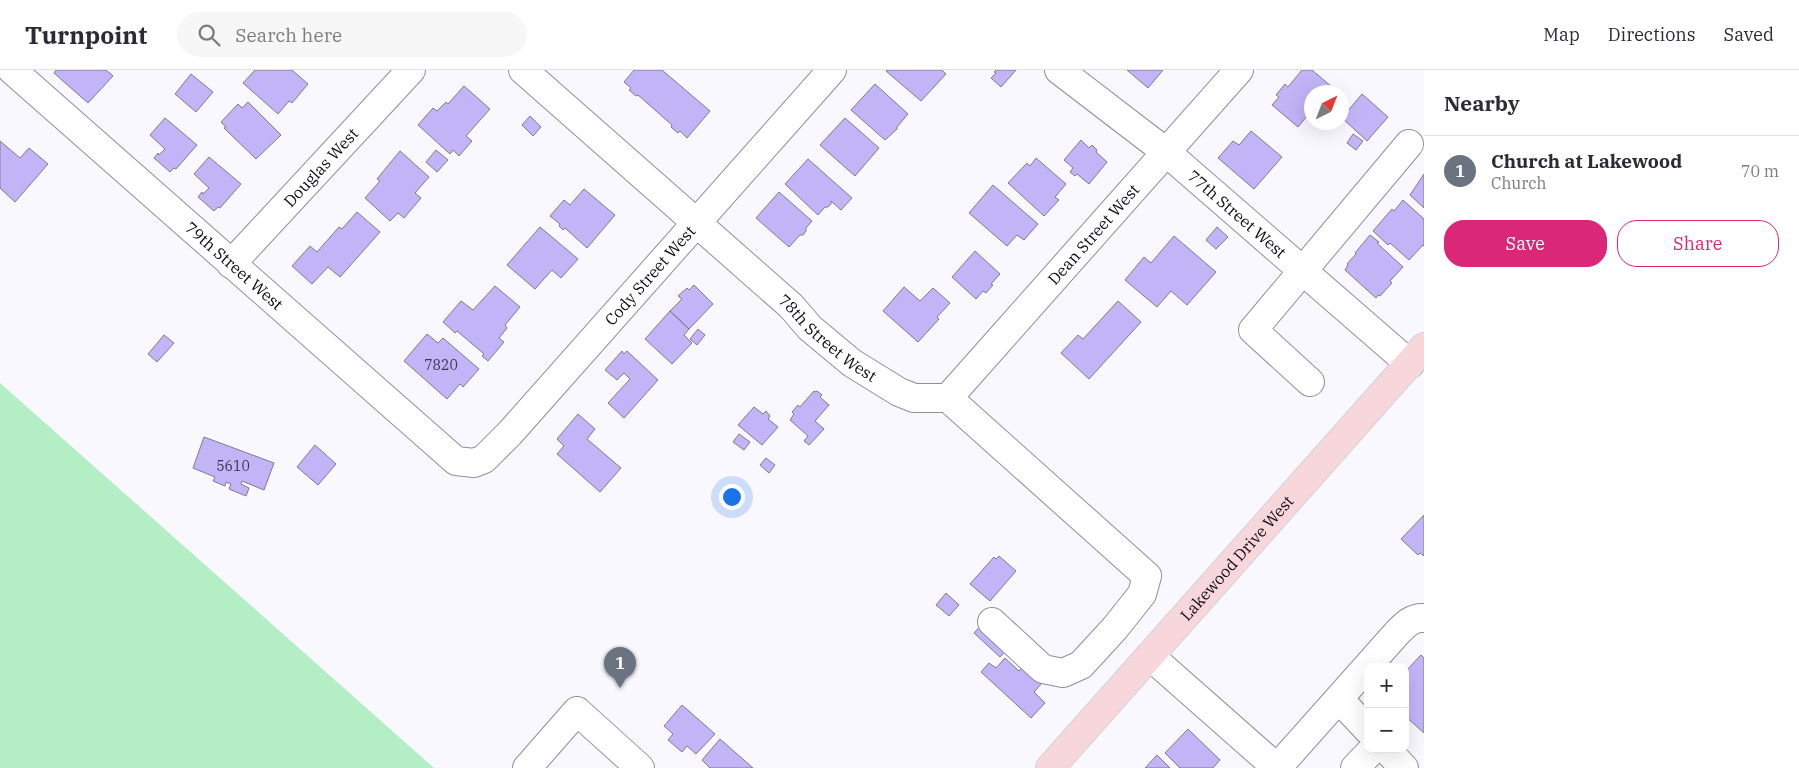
<!DOCTYPE html>
<meta charset="utf-8">
<style>
body{margin:0;font-family:"IBM Plex Serif",serif;background:#f7f7f7;color:#2b2b33}
.controls{position:absolute;right:15px;bottom:15px;display:grid;overflow:hidden;border-radius:10px;box-shadow:0 5px 20px #0002}
.controls button{width:45px;height:45px;display:grid;place-items:center;padding:0;border:0;border-bottom:1px solid #e1e1e2;background:#fff;color:#2b2b33;font:25px sans-serif}
.compass{position:absolute;left:1304px;top:15px;width:45px;height:45px;border-radius:50%;background:#fff;box-shadow:0 5px 20px #0002;rotate:42deg}
.you{position:absolute;left:731px;top:426px;width:18px;height:18px;margin:-12px;border:4px solid #fff;border-radius:50%;background:#1a73e8;box-shadow:0 0 0 8px #1a73e833}
.badge{display:grid;place-items:center;width:32px;height:32px;border-radius:50%;background:#db2777;color:#fff;font-size:16px;font-weight:700}
.pin{position:absolute;translate:-50% -41px;filter:drop-shadow(0 1px 2px #0008)}
.pin::after{content:'';position:absolute;top:26px;width:18px;height:15px;background:inherit;clip-path:polygon(0 0,100% 0,50% 100%)}
.list{margin:0;padding:0;list-style:none}
h2{display:flex;justify-content:space-between;align-items:center;height:65px;margin:0;padding:0 20px;font-size:21px}
h2 small{font-size:16px;font-weight:400;color:#7c7c81}
.list li{display:grid;grid-template-columns:32px 1fr auto;gap:15px;align-items:center;box-sizing:border-box;height:70px;padding:0 20px;border-top:1px solid #e1e1e2}
.list b{display:block;font-size:19px;white-space:nowrap}
.list p{margin:0;font-size:16px;white-space:nowrap;color:#7c7c81}
.list em{font-size:16px;font-style:normal;color:#7c7c81}
.actions{display:flex;gap:10px;padding:15px 20px}
.actions a{flex:1;padding:11px 0;border:1px solid #db2777;border-radius:20px;text-align:center;font-size:18px;color:#db2777}
.actions .main{background:#db2777;color:#fff}
.icon{flex:none;width:28px;height:28px;fill:none;stroke:currentColor;stroke-width:2;stroke-linecap:round;stroke-linejoin:round}
.map{position:relative;flex:none;width:1424px;height:698px;overflow:hidden}
header{display:flex;align-items:center;gap:30px;box-sizing:border-box;height:70px;padding:0 25px;background:#fff;border-bottom:1px solid #e1e1e2}
header strong{font-size:24px}
nav{display:flex;gap:28px;margin-inline-start:auto;font-size:18px}
.search{width:350px;height:45px;background:#f7f7f7;display:flex;align-items:center;gap:12px;box-sizing:border-box;padding:0 18px;border-radius:28px;color:#7c7c81;font-size:19px}
main{display:flex}
aside{flex:1;background:#fff}
.map>svg:first-child{display:block}
.green{fill:#b3eec4}
.building{fill:#c3b4f8;stroke:#7e7b8b}
.lines{fill:none;stroke-linecap:round;stroke-linejoin:round}
.minor-casing{stroke:#908d9e;stroke-width:30}
.major-casing{stroke:#d3d3d4;stroke-width:30}
.minor{stroke:#fff;stroke-width:28}
.major{stroke:#f8d7dc;stroke-width:28}
.labels{text-anchor:middle;dominant-baseline:central;stroke-width:4.5;stroke-linejoin:round;paint-order:stroke}
.number-label{font-size:14px;fill:#3a364c}
.street-label{font-size:16px;fill:#0d0c12;stroke:#f9f8ff}
</style>
<header>
<strong>Turnpoint</strong>
<div class="search"><svg class="icon" aria-label="search" viewBox="0 0 24 24"><circle cx="10" cy="10" r="6"/><path d="M15 15l6 6"/></svg>Search here</div>
<nav><a>Map</a><a>Directions</a><a>Saved</a></nav>
</header>
<main>
<div class="map">
<svg width="1424" height="698" viewBox="0 0 1424 698">
<rect width="100%" height="100%" fill="#f9f8ff"/>
<path class="green" d="M0,313L434,698H0Z"/>
<path class="building" d="M56,0H106L113,6L88,33L54,3Z
M255,0H292L308,14L292,33L289,31L278,44L243,13Z
M634,0H662L710,41L687,68L680,61L678,63L671,57L672,55L638,25L636,26L629,20L631,18L624,12Z
M888,0H942L946,4L921,31L886,1Z
M996,0H1016L1001,17L991,8L996,3L994,2Z
M1127,0H1163L1148,18Z
M1302,0H1312L1332,17L1327,22H1312V40L1298,57L1272,35L1279,27L1276,25L1285,14L1288,17Z
M191,4L213,22L196,42L175,24Z
M875,14L908,44L897,57V59L885,70L851,40Z
M464,16L490,39L466,66L472,71L459,86L453,80L450,84L418,55L433,38L437,41L446,32L448,34Z
M1362,24L1388,47L1367,71L1342,48Z
M248,32L281,65L256,89L224,58L226,57L221,52L238,34L242,38Z
M530,46L541,57L533,66L522,55Z
M165,48L197,75L176,99L174,98L170,102L154,88L158,83L159,85L165,79L150,65Z
M845,48L879,78L855,106L820,75Z
M1251,61L1282,87L1254,119L1218,88L1233,71L1239,75Z
M1353,64L1363,71L1356,80L1347,73Z
M1081,70L1089,78L1092,75L1097,80L1096,82L1107,92L1089,114L1077,104L1075,106L1070,102L1073,98L1064,90Z
M0,71L20,88L29,78L48,94L15,132L0,118Z
M436,80L448,90L437,102L426,92Z
M400,81L429,107L415,123L421,128L404,148L398,143L390,151L365,128L380,111L377,109Z
M209,87L241,114L220,138L218,137L214,141L198,127L202,122L203,124L209,118L194,104Z
M1036,88L1066,114L1055,127L1059,130L1044,146L1008,113L1027,93L1030,96Z
M808,89L852,128L841,140L831,131V134L828,137H825L818,145L785,114Z
M1424,104V138L1410,125Z
M993,115L1038,154L1024,170L1017,165L1007,176L969,143Z
M584,119L615,145L587,178L565,158L563,160L559,156L560,154L550,146L564,130L570,135Z
M779,122L812,151L806,158V161L803,165H800L789,177L756,148Z
M1403,130L1424,149V176L1423,175L1409,190L1390,173L1388,175L1373,161L1392,139L1394,141Z
M357,142L380,162L340,207L328,197L312,214L292,196L310,176L317,182L339,157L342,159Z
M540,157L578,189L561,208L552,200L535,219L507,195Z
M1217,157L1228,167L1216,179L1206,170Z
M1370,165L1379,172L1377,173L1403,197L1390,211L1392,213L1380,226L1378,225L1376,228L1345,200L1348,195L1347,194L1356,184L1355,183Z
M1174,166L1216,202L1187,235L1171,221L1157,237L1125,210L1144,187L1151,193Z
M975,181L1000,204L991,214L993,215L986,223L983,221L976,229L952,207Z
M694,215L713,234L689,259L670,241L682,229L678,226L687,218L689,220Z
M495,216L520,237L505,255L507,258L499,268L504,272L488,291L482,286L484,284L457,261L455,263L443,252L461,231L473,240Z
M904,217L920,231L933,218L950,233L937,247L939,249L918,272L883,241Z
M1118,231L1141,252L1089,309L1061,283L1078,265L1083,269Z
M670,241L689,259L684,265L692,273L672,294L645,269Z
M698,259L705,265L697,275L690,269Z
M427,264L438,273L443,268L479,299L463,317L460,314L447,329L404,291Z
M164,265L174,273L157,292L148,284Z
M622,281L624,284L627,281L658,310L624,348L608,333L630,309L624,303L617,310L605,300Z
M814,321L815,322L817,321L822,325L820,327L829,335L815,351L824,359L809,375L804,371L808,366L790,350L794,344L792,342L798,335L800,337Z
M754,337L763,344L766,341L770,346L768,349L778,357L762,375L738,355Z
M578,344L595,359L587,369L621,398L600,422L557,384L564,376L557,369Z
M739,364L750,372L744,380L733,372Z
M204,367L274,393L264,420L242,411L241,414L249,418L246,426L229,419L231,414L226,412L225,416L213,411L215,407L193,398Z
M315,375L336,394L318,415L297,397Z
M766,388L775,395L769,403L760,395Z
M1424,445V486L1420,483L1418,485L1401,469Z
M999,486L1016,501L990,531L970,514L994,487L996,489Z
M946,523L959,535L949,546L936,535Z
M985,551L1011,575L1000,587L974,563Z
M1421,585L1424,588V663L1405,646V602Z
M1005,588L1019,601L1024,596L1042,613L1034,622L1045,633L1031,648L981,602L989,593L996,598Z
M682,635L715,664L696,684L687,676L682,682L668,670L673,664L664,656Z
M1188,659L1220,690L1213,698H1180L1165,683Z
M720,669L753,698H710L702,690Z
M1157,685L1170,698H1145Z"/>
<g class="lines">
<g class="minor-casing">
<g id="minor">
<path id="s1" d="M12,0L456,391L474,393L484,389L510,363L832,0"/>
<path id="s2" d="M523,0L791,236L810,258L852,293L899,322L914,328H948L1147,506L1142,524L1115,558L1081,595L1063,603L1043,599L992,552"/>
<path id="s3" d="M1059,0L1166,82L1410,294"/>
<path id="s4" d="M231,194L411,0"/>
<path d="M1310,312L1253,260L1409,74"/>
<path id="s5" d="M948,328L1239,0"/>
<path d="M1150,586L1277,698"/>
<path d="M1339,629L1368,660"/>
<path d="M1386,679L1404,698"/>
<path d="M527,698L577,641L640,698"/>
<path d="M1277,698L1397,563C1405,555 1412,547 1424,548"/>
<path d="M1355,698L1373,679"/>
</g>
</g>
<g class="major-casing">
<g id="major">
<path id="s6" d="M1050,698L1424,277"/>
</g>
</g>
<use href="#minor" class="minor"/>
<use href="#major" class="major"/>
</g>
<g class="labels">
<g class="number-label">
<text x="441" y="295">7820</text>
<text x="233" y="396">5610</text>
</g>
<g class="street-label">
<text stroke="none"><textPath href="#s4" startOffset="132">Douglas West</textPath></text>
<text stroke="none"><textPath href="#s3" startOffset="229">77th Street West</textPath></text>
<text stroke="none"><textPath href="#s5" startOffset="219">Dean Street West</textPath></text>
<text stroke="none"><textPath href="#s1" startOffset="296">79th Street West</textPath></text>
<text stroke="none"><textPath href="#s1" startOffset="868">Cody Street West</textPath></text>
<text stroke="none"><textPath href="#s2" startOffset="406">78th Street West</textPath></text>
<text stroke="none"><textPath href="#s6" startOffset="281">Lakewood Drive West</textPath></text>
</g>
</g>
</svg>
<div class="controls">
<button>+</button>
<button>−</button>
</div>
<svg class="compass" viewBox="-18 -18 36 36"><path d="M0-13l5 13h-10z" fill="#e53935"/><path d="M0 13l5-13h-10z" fill="#7c7c81"/></svg>
<div class="you"></div>
<div class="pin badge" style="left:620px;top:618px;background:#6b7280">1</div>
</div>
<aside>
<h2>Nearby<small></small></h2>
<ul class="list">
<li><span class="badge" style="background:#6b7280">1</span><div><b>Church at Lakewood</b><p>Church</p></div><em>70 m</em></li>
</ul>
<div class="actions"><a class="main">Save</a><a>Share</a></div>
</aside>
</main>
